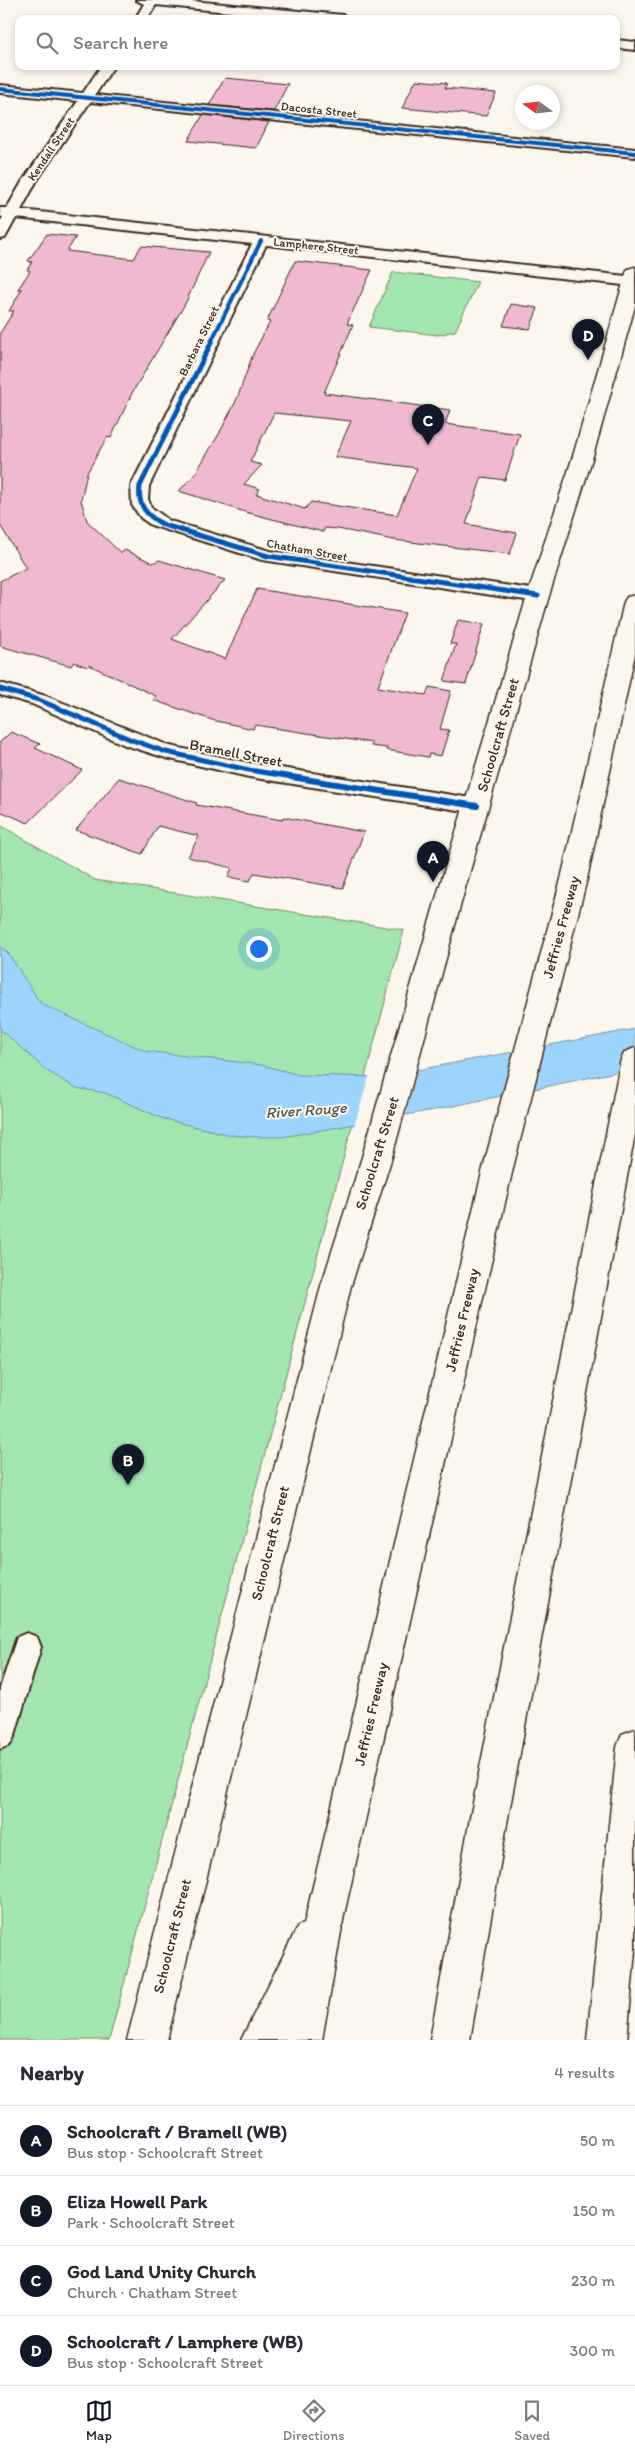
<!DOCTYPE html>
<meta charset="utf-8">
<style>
body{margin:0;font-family:Itim,sans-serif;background:#f7f7f7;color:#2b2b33}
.compass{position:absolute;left:515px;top:85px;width:45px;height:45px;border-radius:50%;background:#fff;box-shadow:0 2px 8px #0003;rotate:284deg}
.you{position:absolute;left:258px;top:948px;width:18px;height:18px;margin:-12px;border:4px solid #fff;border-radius:50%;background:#1a73e8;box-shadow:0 0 0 8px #1a73e833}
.badge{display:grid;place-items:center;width:32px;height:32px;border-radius:50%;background:#111827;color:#fff;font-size:16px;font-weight:700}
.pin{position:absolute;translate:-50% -41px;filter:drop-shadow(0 1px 2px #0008)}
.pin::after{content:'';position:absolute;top:26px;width:18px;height:15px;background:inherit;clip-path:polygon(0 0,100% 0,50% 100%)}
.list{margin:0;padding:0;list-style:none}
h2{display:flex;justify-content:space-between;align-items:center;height:65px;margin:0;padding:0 20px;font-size:21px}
h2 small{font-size:16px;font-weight:400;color:#7c7c81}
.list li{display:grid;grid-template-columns:32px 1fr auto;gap:15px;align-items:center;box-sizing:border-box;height:70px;padding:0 20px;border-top:1px solid #e1e1e2}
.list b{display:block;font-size:19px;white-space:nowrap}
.list p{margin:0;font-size:16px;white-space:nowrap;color:#7c7c81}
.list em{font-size:16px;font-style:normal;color:#7c7c81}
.icon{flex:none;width:28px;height:28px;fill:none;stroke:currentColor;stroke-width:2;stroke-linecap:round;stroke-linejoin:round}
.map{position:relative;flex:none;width:635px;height:2040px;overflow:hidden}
.search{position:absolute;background:#fff;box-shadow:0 2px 8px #0003;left:15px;right:15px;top:15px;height:55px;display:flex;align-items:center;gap:12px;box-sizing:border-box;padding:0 18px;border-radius:10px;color:#7c7c81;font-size:19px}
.sheet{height:345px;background:#fff}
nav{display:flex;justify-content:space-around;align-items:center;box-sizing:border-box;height:70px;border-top:1px solid #e1e1e2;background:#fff;font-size:14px;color:#7c7c81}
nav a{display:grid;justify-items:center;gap:2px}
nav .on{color:#111827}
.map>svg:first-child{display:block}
.green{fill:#a3e5af;stroke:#6f8866}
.water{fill:#9cd4fc;stroke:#7590a3}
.pier{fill:#fbf7ec}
.building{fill:#efb9d2;stroke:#3b2a1e;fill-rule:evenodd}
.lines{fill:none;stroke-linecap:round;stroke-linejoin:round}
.minor-casing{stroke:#3b2a1e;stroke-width:4}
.secondary-casing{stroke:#3b2a1e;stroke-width:3}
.motorway-casing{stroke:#3b2a1e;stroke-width:3}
.minor{fill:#fbf7ec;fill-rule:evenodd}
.secondary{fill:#fbf7ec;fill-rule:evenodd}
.motorway{fill:#fbf7ec;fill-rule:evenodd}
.cycleway-far2-casing{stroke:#fbf7ec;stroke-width:5.5}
.cycleway-far1-casing{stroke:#fbf7ec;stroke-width:8}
.cycleway-casing{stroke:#fbf7ec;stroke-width:9}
.cycleway-far2{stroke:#0057b8;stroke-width:4}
.cycleway-far1{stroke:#0057b8;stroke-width:5}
.cycleway{stroke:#0057b8;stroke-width:6}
.labels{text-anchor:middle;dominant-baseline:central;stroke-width:4;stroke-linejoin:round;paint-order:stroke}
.far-street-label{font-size:12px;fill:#3b2a1e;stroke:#fbf7ec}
.street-label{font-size:15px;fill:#3b2a1e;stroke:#fbf7ec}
.water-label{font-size:16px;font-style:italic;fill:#535456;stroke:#fbf7ec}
</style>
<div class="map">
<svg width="635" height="2040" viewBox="0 0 635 2040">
<rect width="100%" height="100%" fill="#fbf7ec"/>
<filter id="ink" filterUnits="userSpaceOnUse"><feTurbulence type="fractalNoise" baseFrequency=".02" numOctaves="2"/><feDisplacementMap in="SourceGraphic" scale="10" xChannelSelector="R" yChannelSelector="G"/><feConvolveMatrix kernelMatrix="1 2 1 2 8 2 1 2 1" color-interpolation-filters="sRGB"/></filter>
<g filter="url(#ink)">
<path class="green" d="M393,272L478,282L455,331L438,335L369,327Z
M0,825L95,880L404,930L109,2040H0Z"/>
<path class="water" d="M0,946L8,953L41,1004L145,1051L262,1065L299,1075L380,1077L635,1029V1068L434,1110L282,1137H257L230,1135L164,1119L105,1093L76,1088L47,1071L0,1029Z"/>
<path class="pier" d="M418,1068L404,1118L354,1126L370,1074L380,1075Z"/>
<path class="building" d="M225,78L288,84L274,111L209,105Z
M416,80L447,83L445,88L496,93L486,116L402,108Z
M203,115L269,122L256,148L188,141Z
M47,234L76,237L67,251L134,259L141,246L209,252L185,304L132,393L111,438L108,437L102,446L87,473L81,500L87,521L121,553L125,550L153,563L159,560L225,580L172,639L225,659L257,589L405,613L378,687L426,695L429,687L451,691L440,729L449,730L441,756L429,754L428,757L386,750L387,748L371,746L372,743L255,725L253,729L212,720L153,700L156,696L89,665L87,667L74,662L71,666L0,646V581L26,568L0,525V333L14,311H9L22,289H18L30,271L27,270L32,262L28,261Z
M295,261L372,270L347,324L353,325L324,393L450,410L445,424L520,434L505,480L482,477L466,524L517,533L510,554L394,540L338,529L325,528L323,532L245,512L179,491L195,474L219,434L237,399L253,354L270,322L267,321ZM274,413L351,421L335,457L417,468L397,515L311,502L305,509L256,494L260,489L244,484L262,465L250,462Z
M511,304L538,308L530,329L503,326Z
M458,620L484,624L466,684L444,681L456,644H450Z
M11,732L40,744L35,748L82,770L28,823L0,811V742Z
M119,778L197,803L196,805L282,820L283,817L364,832L343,888L254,873L250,881L228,877L232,868L188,857L199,836L158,826L142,854L76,830Z"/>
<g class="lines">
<g class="minor-casing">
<path id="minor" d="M136,0H181L343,15L349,19H301L156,5L147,19H135L144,4Z
M616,40L635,42V50L616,48Z
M101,66H114L95,95L635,149V157L90,102L36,182L21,210L635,277V285L632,286L266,245L149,486L148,499L151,507L170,521L270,551L538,590L544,592L547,596L544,600L538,602L262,560L151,525L141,518L132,505L131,486L252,244L16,218L5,238L0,239V222L3,217L0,216V208H7L22,182L78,101L0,93V85L83,93Z
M0,683L46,696L170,746L249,763L477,799L484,801L487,806L484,811L477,813L249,777L166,758L125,745L32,704L0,695Z
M27,1633L37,1637L41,1647L15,1735L10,1745L0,1749V1688L17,1637Z"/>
</g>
<g class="secondary-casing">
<path id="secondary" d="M635,267V306L593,456L549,596L466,885L392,1157L351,1286L167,2040H127L321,1286L362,1157L440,885L527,596L573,456L626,273L628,269Z
M635,1729V1950L627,2040H587L617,1747L622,1734Z"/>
</g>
<g class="motorway-casing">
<path id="motorway" d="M635,595V654L587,879L514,1164L472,1345L344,1915L322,2040H241L298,1926L304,1924L484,1164L561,879L624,602L627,597Z
M635,1048V1134L508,1818L470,2040H430L470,1818L621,1059L625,1052Z"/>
</g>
<use href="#minor" class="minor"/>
<use href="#secondary" class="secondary"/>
<use href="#motorway" class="motorway"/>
<g class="cycleway-far2-casing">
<path id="cycleway-far2" d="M0,89L635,153
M211,342L261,241"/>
</g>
<g class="cycleway-far1-casing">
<path id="cycleway-far1" d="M212,341L140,486C137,506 147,516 164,525L268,556L538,596
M0,689L39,700L132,740L166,752L249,770L299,778"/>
</g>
<g class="cycleway-casing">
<path id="cycleway" d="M291,777L477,806"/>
</g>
<use href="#cycleway-far2" class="cycleway-far2"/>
<use href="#cycleway-far1" class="cycleway-far1"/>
<use href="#cycleway" class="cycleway"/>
</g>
</g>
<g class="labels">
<g class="far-street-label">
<text transform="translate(319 110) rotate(6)">Dacosta Street</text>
<text transform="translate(51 149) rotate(-56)">Kendall Street</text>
<text transform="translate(316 246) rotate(6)">Lamphere Street</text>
<text transform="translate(199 341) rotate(-64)">Barbara Street</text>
<text transform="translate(307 550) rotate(10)">Chatham Street</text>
</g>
<g class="street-label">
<text transform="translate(498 735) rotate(-74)">Schoolcraft Street</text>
<text transform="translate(236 753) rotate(11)">Bramell Street</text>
<text transform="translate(561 927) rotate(-75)">Jeffries Freeway</text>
<text transform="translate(377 1153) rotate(-73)">Schoolcraft Street</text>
<text transform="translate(462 1320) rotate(-77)">Jeffries Freeway</text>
<text transform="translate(270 1543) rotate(-76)">Schoolcraft Street</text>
<text transform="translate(371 1714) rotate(-77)">Jeffries Freeway</text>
<text transform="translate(172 1936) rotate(-76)">Schoolcraft Street</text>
</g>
<g class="water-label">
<text transform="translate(306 1110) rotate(-4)">River Rouge</text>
</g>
</g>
</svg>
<svg class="compass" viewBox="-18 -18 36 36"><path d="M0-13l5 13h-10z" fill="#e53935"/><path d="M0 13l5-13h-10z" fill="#7c7c81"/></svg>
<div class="you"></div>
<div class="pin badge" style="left:433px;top:882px">A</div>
<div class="pin badge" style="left:128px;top:1485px">B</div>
<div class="pin badge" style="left:428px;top:445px">C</div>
<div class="pin badge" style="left:588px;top:360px">D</div>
<div class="search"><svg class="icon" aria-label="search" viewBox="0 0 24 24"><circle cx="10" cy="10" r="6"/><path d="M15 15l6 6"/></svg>Search here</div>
</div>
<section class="sheet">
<h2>Nearby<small>4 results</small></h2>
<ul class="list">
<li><span class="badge">A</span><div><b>Schoolcraft / Bramell (WB)</b><p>Bus stop · Schoolcraft Street</p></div><em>50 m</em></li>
<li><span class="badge">B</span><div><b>Eliza Howell Park</b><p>Park · Schoolcraft Street</p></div><em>150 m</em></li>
<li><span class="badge">C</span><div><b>God Land Unity Church</b><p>Church · Chatham Street</p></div><em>230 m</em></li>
<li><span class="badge">D</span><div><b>Schoolcraft / Lamphere (WB)</b><p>Bus stop · Schoolcraft Street</p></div><em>300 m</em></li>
</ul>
</section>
<nav>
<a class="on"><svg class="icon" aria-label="map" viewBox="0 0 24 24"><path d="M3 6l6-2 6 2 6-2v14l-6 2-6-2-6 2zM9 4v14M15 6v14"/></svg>Map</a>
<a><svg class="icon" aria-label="directions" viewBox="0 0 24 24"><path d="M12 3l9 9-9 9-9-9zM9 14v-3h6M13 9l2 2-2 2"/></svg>Directions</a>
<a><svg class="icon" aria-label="saved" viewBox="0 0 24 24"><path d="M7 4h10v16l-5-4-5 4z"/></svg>Saved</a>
</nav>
